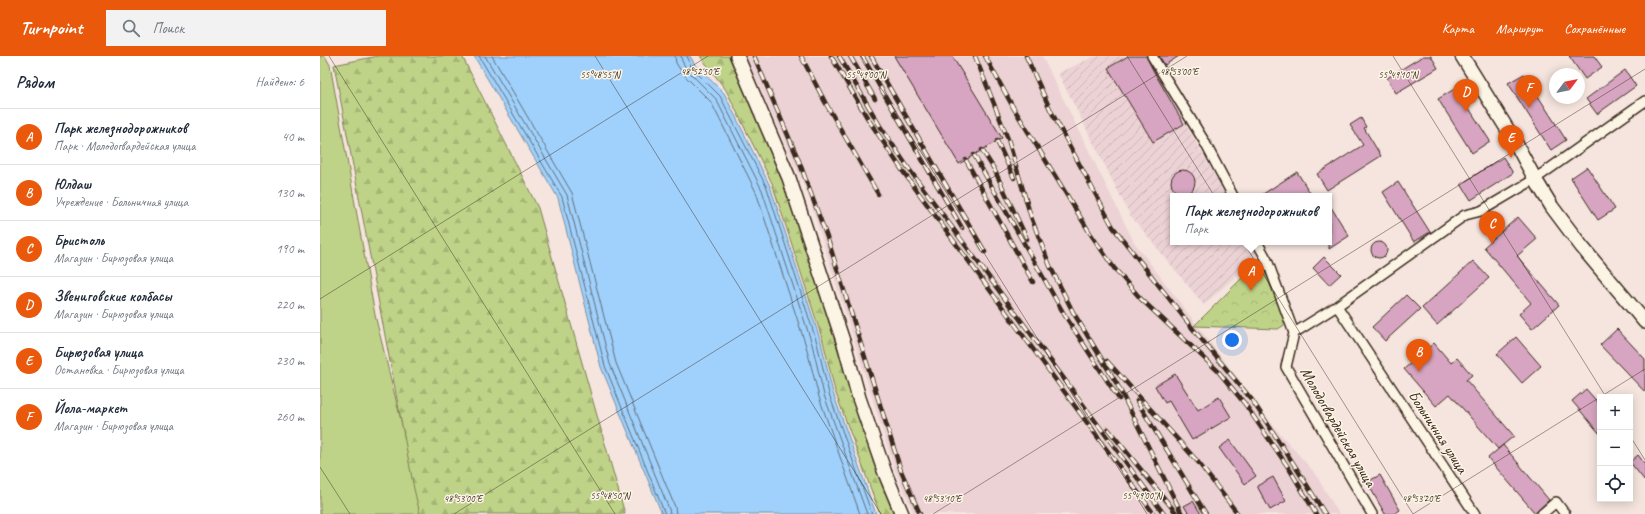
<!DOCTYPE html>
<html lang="ru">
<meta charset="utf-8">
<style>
body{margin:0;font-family:Caveat,sans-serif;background:#f2f2f3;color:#1f2937}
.controls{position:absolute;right:12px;bottom:12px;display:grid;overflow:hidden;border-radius:0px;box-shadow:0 2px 10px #0003}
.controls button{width:36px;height:36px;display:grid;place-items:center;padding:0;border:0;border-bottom:1px solid #e0e1e3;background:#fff;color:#1f2937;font:20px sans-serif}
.compass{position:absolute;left:1229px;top:12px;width:36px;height:36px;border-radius:50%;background:#fff;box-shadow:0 2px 10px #0003;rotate:58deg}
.you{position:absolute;left:912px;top:284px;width:14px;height:14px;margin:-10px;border:3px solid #fff;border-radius:50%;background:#1a73e8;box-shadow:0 0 0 6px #1a73e833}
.badge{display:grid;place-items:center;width:26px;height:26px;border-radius:50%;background:#ea580c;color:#fff;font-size:13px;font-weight:700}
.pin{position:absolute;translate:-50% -33px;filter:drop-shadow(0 1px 2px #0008)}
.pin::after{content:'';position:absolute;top:21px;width:14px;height:12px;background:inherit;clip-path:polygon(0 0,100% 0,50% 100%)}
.popup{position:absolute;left:850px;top:137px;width:162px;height:52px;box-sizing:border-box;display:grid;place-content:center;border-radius:0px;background:#fff;filter:drop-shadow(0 1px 3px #0005);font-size:13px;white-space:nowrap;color:#747a83}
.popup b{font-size:15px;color:#1f2937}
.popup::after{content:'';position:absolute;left:50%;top:100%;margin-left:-8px;border:8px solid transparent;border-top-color:#fff}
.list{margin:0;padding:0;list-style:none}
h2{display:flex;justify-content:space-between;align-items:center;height:52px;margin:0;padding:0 16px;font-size:17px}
h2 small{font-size:13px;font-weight:400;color:#747a83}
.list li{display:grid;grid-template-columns:26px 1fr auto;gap:12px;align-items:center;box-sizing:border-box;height:56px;padding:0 16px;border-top:1px solid #e0e1e3}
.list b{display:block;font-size:15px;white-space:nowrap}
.list p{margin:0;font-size:13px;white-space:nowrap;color:#747a83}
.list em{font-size:13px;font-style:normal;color:#747a83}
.icon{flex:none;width:22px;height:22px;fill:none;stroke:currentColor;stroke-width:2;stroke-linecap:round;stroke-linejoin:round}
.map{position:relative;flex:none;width:1325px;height:458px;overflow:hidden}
header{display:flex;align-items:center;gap:24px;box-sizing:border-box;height:56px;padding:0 20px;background:#ea580c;color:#fff}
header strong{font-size:19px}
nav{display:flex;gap:22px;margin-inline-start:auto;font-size:14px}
.search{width:280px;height:36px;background:#f2f2f3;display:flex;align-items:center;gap:10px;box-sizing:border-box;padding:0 14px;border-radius:0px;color:#747a83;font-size:15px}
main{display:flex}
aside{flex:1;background:#fff}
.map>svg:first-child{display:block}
.built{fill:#ecd2d5}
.industrial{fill:url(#industrial-furrows)}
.grass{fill:#bfd388;stroke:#7d7e53}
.forest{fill:url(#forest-firs);stroke:#7d7e53}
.park{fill:url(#park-crowns);stroke:#7d7e53}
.water{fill:#9fd1fc;stroke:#778ea3}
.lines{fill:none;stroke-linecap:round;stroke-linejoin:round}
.shore{stroke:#636d77;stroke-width:1}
.building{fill:#d7a5c1;stroke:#3b2a1e}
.minor-casing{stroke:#3b2a1e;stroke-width:12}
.secondary-casing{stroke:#3b2a1e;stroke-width:16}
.minor{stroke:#fcf5e5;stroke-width:9}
.secondary{stroke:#fcf5e5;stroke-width:13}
.rail-casing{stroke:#3b2a1e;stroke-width:4.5}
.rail{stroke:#fcf5e5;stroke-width:3;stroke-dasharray:9;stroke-linecap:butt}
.ticks{fill:none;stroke:#3b2a1e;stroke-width:1;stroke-opacity:0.45}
.labels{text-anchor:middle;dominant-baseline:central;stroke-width:3;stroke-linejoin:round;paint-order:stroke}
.street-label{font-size:16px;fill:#3b2a1e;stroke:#fcf5e5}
.ticks-label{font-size:10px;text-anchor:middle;fill:#3b2a1e;stroke:#fcf5e5;stroke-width:3;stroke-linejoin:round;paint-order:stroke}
</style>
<header>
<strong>Turnpoint</strong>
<div class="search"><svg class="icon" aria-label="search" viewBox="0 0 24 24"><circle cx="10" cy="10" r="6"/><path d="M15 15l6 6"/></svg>Поиск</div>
<nav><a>Карта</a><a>Маршрут</a><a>Сохранённые</a></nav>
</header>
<main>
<aside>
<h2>Рядом<small>Найдено: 6</small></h2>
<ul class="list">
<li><span class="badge">A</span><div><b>Парк железнодорожников</b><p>Парк · Молодогвардейская улица</p></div><em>40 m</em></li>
<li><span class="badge">B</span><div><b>Юлдаш</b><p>Учреждение · Больничная улица</p></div><em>130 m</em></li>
<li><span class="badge">C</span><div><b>Бристоль</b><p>Магазин · Бирюзовая улица</p></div><em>190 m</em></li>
<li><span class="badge">D</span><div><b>Звениговские колбасы</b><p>Магазин · Бирюзовая улица</p></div><em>220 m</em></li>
<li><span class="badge">E</span><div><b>Бирюзовая улица</b><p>Остановка · Бирюзовая улица</p></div><em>230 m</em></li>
<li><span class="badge">F</span><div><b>Йола-маркет</b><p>Магазин · Бирюзовая улица</p></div><em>260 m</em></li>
</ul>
</aside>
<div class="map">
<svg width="1325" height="458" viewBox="0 0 1325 458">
<defs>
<pattern id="industrial-furrows" width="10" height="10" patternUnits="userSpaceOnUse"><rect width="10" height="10" fill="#ecd2d5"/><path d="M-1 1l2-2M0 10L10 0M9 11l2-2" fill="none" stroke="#cbb4b6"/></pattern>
<pattern id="forest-firs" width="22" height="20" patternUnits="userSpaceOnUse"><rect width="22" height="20" fill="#bfd388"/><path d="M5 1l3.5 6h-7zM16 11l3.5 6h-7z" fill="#a5b575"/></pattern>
<pattern id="park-crowns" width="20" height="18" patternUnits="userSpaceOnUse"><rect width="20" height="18" fill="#bfd388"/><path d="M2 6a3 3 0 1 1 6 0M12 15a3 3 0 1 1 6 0" fill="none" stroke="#a5b575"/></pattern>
</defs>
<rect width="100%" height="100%" fill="#f5e5de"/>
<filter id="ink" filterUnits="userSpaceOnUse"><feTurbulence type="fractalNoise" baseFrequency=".025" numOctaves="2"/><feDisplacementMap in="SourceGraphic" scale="8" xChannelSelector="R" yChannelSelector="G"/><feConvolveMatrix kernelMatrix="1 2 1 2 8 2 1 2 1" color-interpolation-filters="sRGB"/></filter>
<g filter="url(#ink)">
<path class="built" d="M426,0H722L814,186L955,372L994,416L1019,458H594L575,415L488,139Z"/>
<path class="industrial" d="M776,0H826L907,140H853V186H934L940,198L884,249L810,159L738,17Z"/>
<path class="grass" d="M0,0H5L10,9L55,259L104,458H0Z"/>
<path class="forest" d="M58,0H142L218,152L305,458H100L94,433L14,9Z
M380,0H409L463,124L498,229L531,337L557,417L574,458H560L515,335L503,285L452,127L406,34Z"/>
<path class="park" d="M940,204L965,266L963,270L958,273L874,270Z"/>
<path class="water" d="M154,0H370L375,9L404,37L450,130L501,286L513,337L556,458H342L281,311L238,142Z"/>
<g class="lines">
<path class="shore" d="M159,0L242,141L285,310L345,458
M165,0L247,139L290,308L349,453L350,458
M172,0L252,137L296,307L355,451L356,458
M355,0L356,7L363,18L391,46L436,136L486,290L499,341L540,458
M361,0L362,5L367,14L396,43L442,134L492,288L504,339L547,458
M367,0L372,12L400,40L447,132L497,287L509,338L552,458"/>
</g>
<path class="building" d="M574,0H632L682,82L639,108Z
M808,0H826L834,16L864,68L833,86L788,12Z
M839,0H859L845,9Z
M1103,0H1111L1118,12L1076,37L1067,22Z
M1249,0H1274L1282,11L1265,23Z
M1305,14L1316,30L1277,58L1266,43Z
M1204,18L1246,84L1231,94L1188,27Z
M1136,32L1170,85L1152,97L1118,43Z
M1041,62L1046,71L1044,72L1061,100L1007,134L997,118L1043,89L1030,69Z
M1183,101L1193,117L1151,144L1141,128Z
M1267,111L1295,153L1278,164L1251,122Z
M851 126a12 12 0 1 1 24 0a12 12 0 1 1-24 0Z
M977,116L992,140H940Z
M1078,126L1110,176L1094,186L1063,136Z
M1009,148L1029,180L1009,193Z
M1198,161L1217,183L1197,200L1239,249L1212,273L1199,258L1211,247L1164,191Z
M1051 194a8 8 0 1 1 16 0a8 8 0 1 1-16 0Z
M1004,201L1021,218L1009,229L993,212Z
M1153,205L1169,222L1117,269L1102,252Z
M1086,239L1100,253L1065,285L1052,271Z
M1297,273L1325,303V336L1280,289Z
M1196,281L1221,310L1202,327L1177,298Z
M1114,287L1131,307L1137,302L1152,319L1146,324L1194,380L1178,393L1130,338L1116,350L1084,313Z
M855,318L878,354L899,341L911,361L872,384L849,345L845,347L835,330Z
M1266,333L1280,349V378L1252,345Z
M910,384L936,420L925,428L899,392Z
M1183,389L1229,444L1215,457L1168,402Z
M1318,399L1325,408V425L1310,406Z
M1060,419L1080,454L1074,458H1065L1047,426Z
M953,421L966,445L950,454L937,430Z
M873,445L881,458H869L864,450Z"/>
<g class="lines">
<g class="minor-casing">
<path id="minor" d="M832,0L884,85L913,140
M937,186L947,204L974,277L966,311L1052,458
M1017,250L1155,458
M974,277L1017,250L1145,159L1161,155L1215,123L1325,45
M1222,458L1236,446L1245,458"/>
</g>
<g class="secondary-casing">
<path id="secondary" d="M417,0L469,122L525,291L539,342L565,417L582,458
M1142,0L1194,84L1215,123L1232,151L1262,191L1325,266"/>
</g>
<use href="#minor" class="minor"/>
<use href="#secondary" class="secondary"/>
<g class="rail-casing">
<path id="rail" d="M434,0L479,105L509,187L581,415L600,458
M481,0L505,46L558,138
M511,0L548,63L584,117L834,458
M519,0L560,70L589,113L844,458
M530,0L555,43
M542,0L642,172
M551,0L665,196
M655,0L688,83L711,161L730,210L753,256L797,328L862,458
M665,0L693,51L770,177L794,212L821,243L898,315L925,348L970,414L996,458
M706,0L731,55L793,171L873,273L932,344L975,410L1005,458
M677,85L694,122
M662,94L674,113L707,183
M654,99L744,258L799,343
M646,104L713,226
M787,305L878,406L918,458
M817,345L886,458
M788,373L857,458"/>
</g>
<use href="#rail" class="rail"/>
</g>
</g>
<path class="ticks" d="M9,0L295,458M275,0L561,458M541,0L827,458M807,0L1093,458M1073,0L1286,341M0,243L388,0M1310,380L1325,404M0,411L30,458M134,458L867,0M613,458L1325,13M1093,458L1325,313"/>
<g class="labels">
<g class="street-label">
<text transform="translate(1018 371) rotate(60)">Молодогвардейская улица</text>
<text transform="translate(1118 376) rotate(57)">Больничная улица</text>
</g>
</g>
<g class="ticks-label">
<text x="380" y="19">48°52'50"E</text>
<text x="859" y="19">48°53'00"E</text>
<text x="280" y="22">55°48'55"N</text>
<text x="546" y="22">55°49'00"N</text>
<text x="1078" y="22">55°49'10"N</text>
<text x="290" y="443">55°48'50"N</text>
<text x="822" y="443">55°49'00"N</text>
<text x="143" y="446">48°53'00"E</text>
<text x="622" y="446">48°53'10"E</text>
<text x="1101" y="446">48°53'20"E</text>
</g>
</svg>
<div class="controls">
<button>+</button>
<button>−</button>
<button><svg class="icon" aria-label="locate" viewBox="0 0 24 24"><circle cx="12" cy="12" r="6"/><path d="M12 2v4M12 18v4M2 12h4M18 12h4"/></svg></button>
</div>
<svg class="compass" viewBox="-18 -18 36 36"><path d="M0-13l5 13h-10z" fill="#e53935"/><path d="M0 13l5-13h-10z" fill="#747a83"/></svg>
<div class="you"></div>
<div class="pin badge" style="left:931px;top:235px">A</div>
<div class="popup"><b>Парк железнодорожников</b>Парк</div>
<div class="pin badge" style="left:1099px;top:316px">B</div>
<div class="pin badge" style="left:1172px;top:188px">C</div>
<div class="pin badge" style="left:1146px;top:56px">D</div>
<div class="pin badge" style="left:1191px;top:102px">E</div>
<div class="pin badge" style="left:1209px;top:52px">F</div>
</div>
</main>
